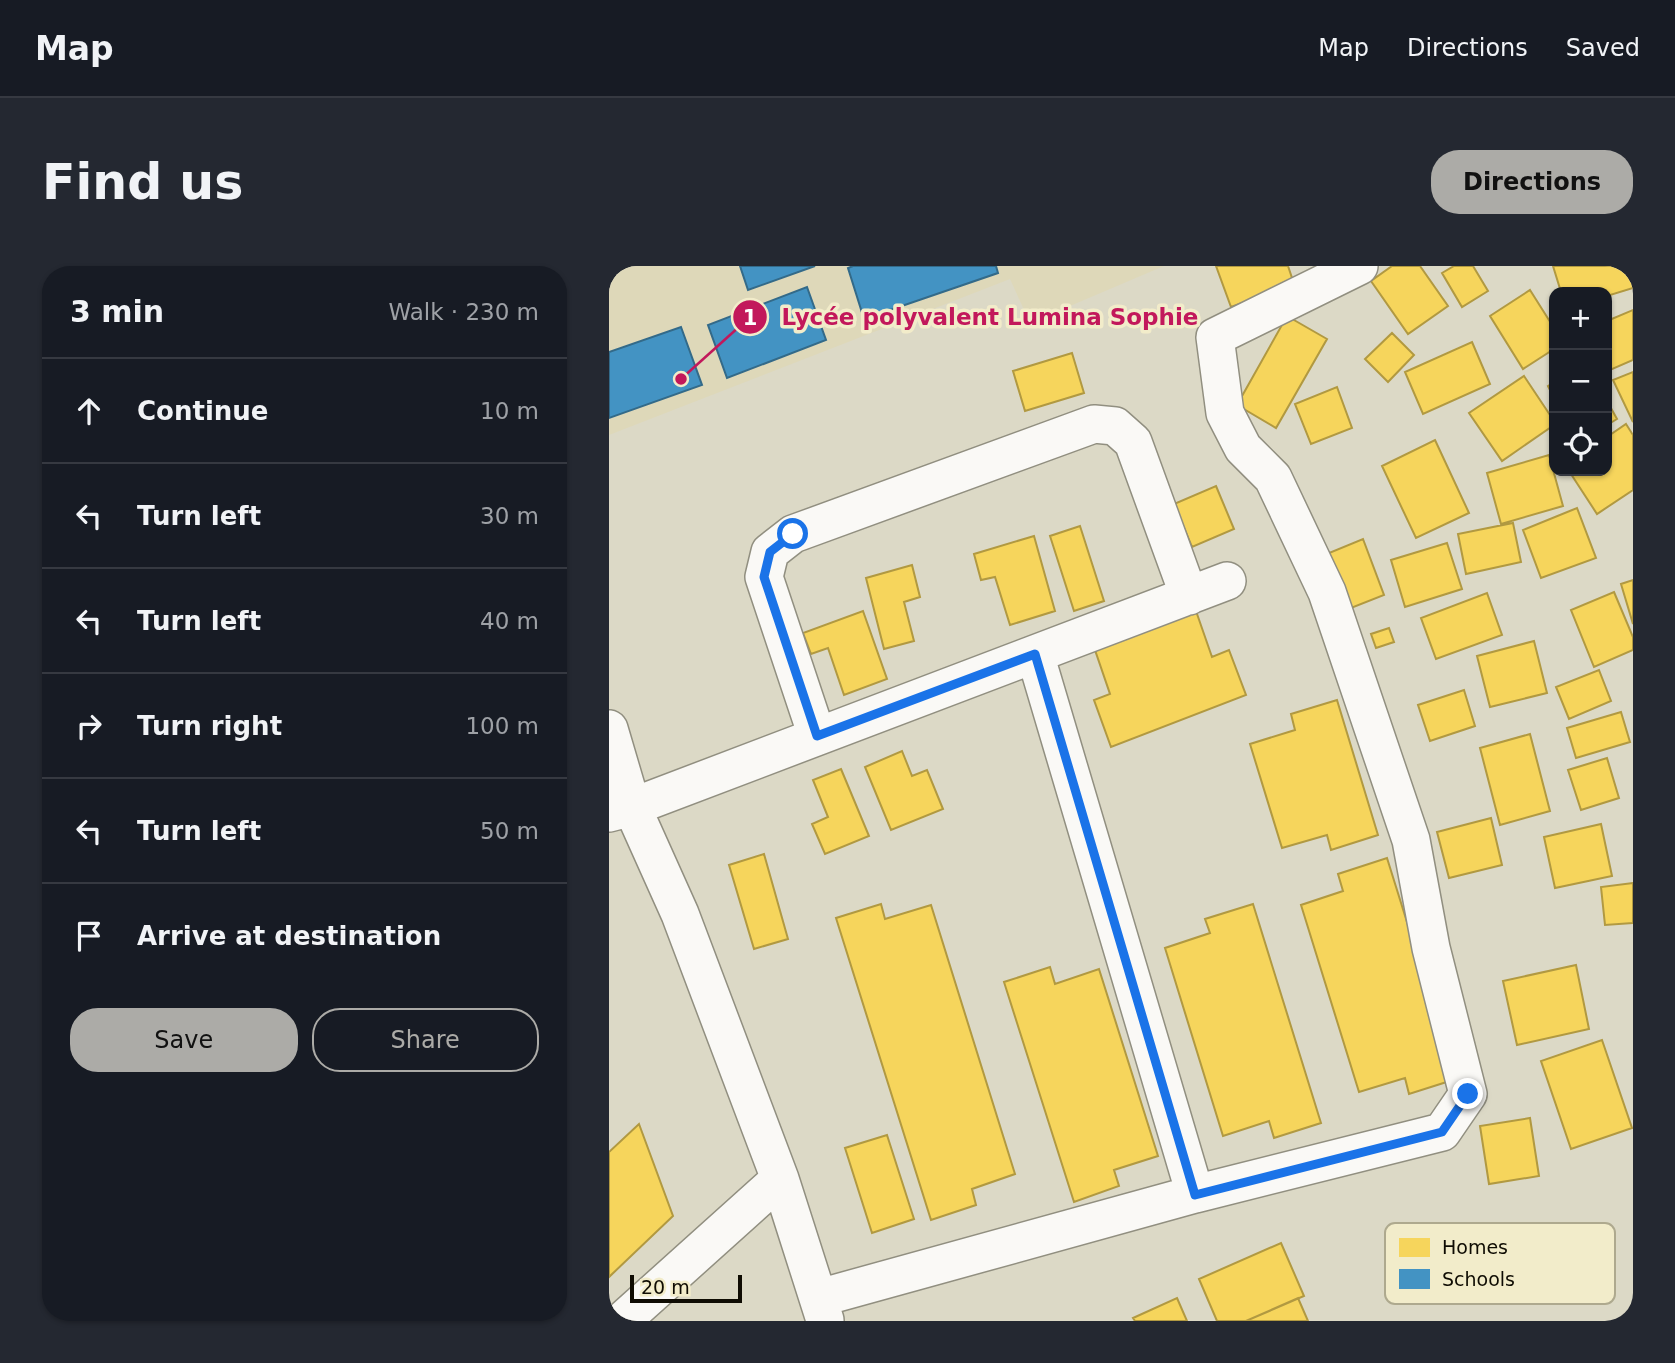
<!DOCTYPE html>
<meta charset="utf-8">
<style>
body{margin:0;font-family:"DejaVu Sans",sans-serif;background:#242831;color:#f1f3f6}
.controls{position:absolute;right:21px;top:21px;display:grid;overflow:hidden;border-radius:14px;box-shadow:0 2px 5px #0004}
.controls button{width:63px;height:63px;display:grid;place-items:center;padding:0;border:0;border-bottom:2px solid #363941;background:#171b24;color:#f1f3f6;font:35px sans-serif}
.scale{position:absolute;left:21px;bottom:18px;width:112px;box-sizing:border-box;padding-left:7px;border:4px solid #0f0c03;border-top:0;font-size:19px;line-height:24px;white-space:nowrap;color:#0f0c03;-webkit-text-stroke:5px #f2ecca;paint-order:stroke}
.stop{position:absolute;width:21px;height:21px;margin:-16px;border:5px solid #1a73e8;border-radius:50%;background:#fff}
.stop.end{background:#1a73e8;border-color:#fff;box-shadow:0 2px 7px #0008}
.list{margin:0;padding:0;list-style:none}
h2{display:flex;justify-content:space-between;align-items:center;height:91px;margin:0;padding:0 28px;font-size:30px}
h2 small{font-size:23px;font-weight:400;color:#9ea1a6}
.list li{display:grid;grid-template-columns:46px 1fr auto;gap:21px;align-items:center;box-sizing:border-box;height:105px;padding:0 28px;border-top:2px solid #363941}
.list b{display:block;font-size:26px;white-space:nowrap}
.list em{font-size:23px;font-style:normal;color:#9ea1a6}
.actions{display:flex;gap:14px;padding:21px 28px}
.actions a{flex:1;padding:16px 0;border:2px solid #acaba7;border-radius:28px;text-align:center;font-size:24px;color:#acaba7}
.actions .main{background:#acaba7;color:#111}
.icon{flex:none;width:38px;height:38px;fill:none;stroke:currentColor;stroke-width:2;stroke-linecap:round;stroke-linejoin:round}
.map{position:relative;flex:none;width:1024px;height:1055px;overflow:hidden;border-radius:28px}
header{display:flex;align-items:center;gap:42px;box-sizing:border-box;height:98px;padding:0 35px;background:#171b24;border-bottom:2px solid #363941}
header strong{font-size:33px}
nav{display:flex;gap:38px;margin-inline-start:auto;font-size:24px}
.intro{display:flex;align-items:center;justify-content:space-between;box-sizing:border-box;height:168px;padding:0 42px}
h1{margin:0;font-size:49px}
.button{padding:18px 32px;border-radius:28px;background:#acaba7;color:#111;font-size:24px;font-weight:700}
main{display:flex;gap:42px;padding:0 42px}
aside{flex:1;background:#171b24;border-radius:28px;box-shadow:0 2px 5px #0004}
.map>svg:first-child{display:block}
.built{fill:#ded8b9}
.homes{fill:#f6d55c;stroke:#b19941;stroke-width:2}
.schools{fill:#4393c3;stroke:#336a89;stroke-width:2}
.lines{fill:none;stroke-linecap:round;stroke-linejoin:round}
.street-casing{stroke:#918f80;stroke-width:40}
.street{stroke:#faf9f6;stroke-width:37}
.route{stroke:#1a73e8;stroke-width:9}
.key{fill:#f2ecca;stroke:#aea98e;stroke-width:2}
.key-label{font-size:19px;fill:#0f0c03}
.leader{fill:none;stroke:#c2185b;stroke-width:2.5}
.callout-dot{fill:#c2185b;stroke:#f2ecca;stroke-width:2.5}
.mark-label{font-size:21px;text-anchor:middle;font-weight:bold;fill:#fff}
.callout-label{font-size:23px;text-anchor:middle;font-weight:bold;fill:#c2185b;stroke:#f2ecca;stroke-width:7;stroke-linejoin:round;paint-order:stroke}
</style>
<header>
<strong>Map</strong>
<nav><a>Map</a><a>Directions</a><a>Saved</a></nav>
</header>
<div class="intro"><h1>Find us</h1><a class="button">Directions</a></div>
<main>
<aside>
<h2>3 min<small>Walk · 230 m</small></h2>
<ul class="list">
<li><svg class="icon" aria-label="ahead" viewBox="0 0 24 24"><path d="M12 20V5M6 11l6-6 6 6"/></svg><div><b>Continue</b></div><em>10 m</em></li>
<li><svg class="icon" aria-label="left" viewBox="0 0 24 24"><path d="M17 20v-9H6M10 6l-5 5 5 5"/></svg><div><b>Turn left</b></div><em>30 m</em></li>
<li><svg class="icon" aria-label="left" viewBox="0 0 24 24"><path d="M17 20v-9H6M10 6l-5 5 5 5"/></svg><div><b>Turn left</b></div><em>40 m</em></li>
<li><svg class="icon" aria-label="right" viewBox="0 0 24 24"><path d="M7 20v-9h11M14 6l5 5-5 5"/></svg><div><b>Turn right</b></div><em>100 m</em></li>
<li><svg class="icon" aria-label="left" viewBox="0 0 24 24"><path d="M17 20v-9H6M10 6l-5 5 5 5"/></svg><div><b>Turn left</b></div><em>50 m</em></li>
<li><svg class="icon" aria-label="arrive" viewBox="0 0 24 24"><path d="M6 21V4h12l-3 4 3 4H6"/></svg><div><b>Arrive at destination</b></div></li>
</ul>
<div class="actions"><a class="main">Save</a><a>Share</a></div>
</aside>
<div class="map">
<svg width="1024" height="1055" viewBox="0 0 1024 1055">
<rect width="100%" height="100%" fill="#dcd9c6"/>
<path class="built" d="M0,0H555L421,57L401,13L0,169Z"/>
<path class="homes" d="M607,0H679L685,18L622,41Z
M783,0H811L839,40L799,68L762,15Z
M845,0H864L879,25L853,41L833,7Z
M944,0H1024V22L998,30V26H952Z
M921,24L945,62V83L914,103L881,50Z
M1024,44V94L1001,104L998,96V55Z
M678,50L718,73L667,162L628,139Z
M783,67L805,89L779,116L756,93Z
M863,76L881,118L814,148L796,106Z
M463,87L475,127L416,145L404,105Z
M1024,106V156L1004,114Z
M915,110L945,155V159L893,195L860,147Z
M945,116V132L939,120Z
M728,121L743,162L702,178L686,138Z
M998,135L1008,153L998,159Z
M1017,158L1024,169V224L988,248L960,205H998V171Z
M826,174L860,247L807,272L773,200Z
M940,189L954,240L892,258L878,207Z
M607,220L625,263L583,281L565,238Z
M968,242L987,292L932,312L914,264Z
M904,257L912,296L857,308L849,268Z
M471,260L495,335L465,345L441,270Z
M425,270L446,345L401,359L386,311L372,314L365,288Z
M754,273L775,329L742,342L720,287Z
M838,277L853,323L796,341L782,294Z
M303,299L311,331L295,336L305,375L275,383L257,312Z
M1024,314V358L1012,318Z
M1005,326L1024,371V384L985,401L962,344Z
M878,327L893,369L827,393L812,352Z
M254,345L278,413L235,429L219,382L202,388L194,367Z
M587,345L603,391L620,384L637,429L502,481L485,434L501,428L486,384Z
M780,362L785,376L767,382L762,368Z
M925,375L938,427L881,441L868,390Z
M990,404L1002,435L960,453L947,421Z
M855,424L866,460L821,475L809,439Z
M728,434L769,569L722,584L718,569L673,582L641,478L686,464L682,448Z
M1012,446L1021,476L967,492L958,462Z
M921,468L941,545L891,559L871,482Z
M293,485L303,510L318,504L334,543L282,564L256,501Z
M998,492L1010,532L972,544L959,504Z
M232,503L260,570L216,588L203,558L219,551L204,514Z
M882,552L893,599L840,612L828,566Z
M992,558L1003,610L946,622L935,571Z
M155,588L179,673L145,683L120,599Z
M778,592L847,813L800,828L796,812L750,826L692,639L734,625L729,608Z
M1024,617V657L996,659L992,621Z
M272,638L276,653L322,639L406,908L363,923L367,939L322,954L227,652Z
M644,638L712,857L665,872L660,855L614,870L556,682L601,667L596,653Z
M967,699L980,763L908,779L894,715Z
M441,701L446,718L490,703L549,890L505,904L510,920L465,936L395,716Z
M993,774L1023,862L962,883L932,795Z
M921,852L930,910L880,918L871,860Z
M30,858L64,950L0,1011V886Z
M278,869L305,953L263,967L236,882Z
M672,977L695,1030L637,1055H608L590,1013Z
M568,1032L578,1055H526L524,1052Z
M689,1032L699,1055H637Z"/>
<path class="schools" d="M131,0H206L139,24Z
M244,0H387L389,7L255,53L239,2Z
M198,21L217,74L118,112L99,59Z
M72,61L93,119L0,152V86Z"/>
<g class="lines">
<g class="street-casing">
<path id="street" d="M426,388L586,928
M0,463L23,541L71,648L171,913L216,1054
M208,470L155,311L161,286L184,268L485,158L506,160L524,176L580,330
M0,547L23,541L618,315
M210,1032L586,928L833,866L859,828L822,682L802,574L718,326L664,212L634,182L616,147L606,71L750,0
M13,1055L171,913"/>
</g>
<use href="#street" class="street"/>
</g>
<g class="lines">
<path class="route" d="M184,268L161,286L155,311L208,470L426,388L586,929L833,866L859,828"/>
</g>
<rect x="776" y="957" width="230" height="81" rx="10" class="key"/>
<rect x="790" y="972" width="31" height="19" fill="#f6d55c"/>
<rect x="790" y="1003" width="31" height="20" fill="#4393c3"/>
<g class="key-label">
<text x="833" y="988">Homes</text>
<text x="833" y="1020">Schools</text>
</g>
<path class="leader" d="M72 113L141 51"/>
<g class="callout-dot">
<circle cx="72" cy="113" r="7"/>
<circle cx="141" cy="51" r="18"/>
</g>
<g class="mark-label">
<text x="141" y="59">1</text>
</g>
<g class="callout-label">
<text x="381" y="59">Lycée polyvalent Lumina Sophie</text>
</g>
</svg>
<div class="controls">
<button>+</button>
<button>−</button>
<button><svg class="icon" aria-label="locate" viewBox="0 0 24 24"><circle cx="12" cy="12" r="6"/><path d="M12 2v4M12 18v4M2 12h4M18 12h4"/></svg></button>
</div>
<div class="scale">20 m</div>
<div class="stop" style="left:184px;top:268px"></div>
<div class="stop end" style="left:859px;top:828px"></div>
</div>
</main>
